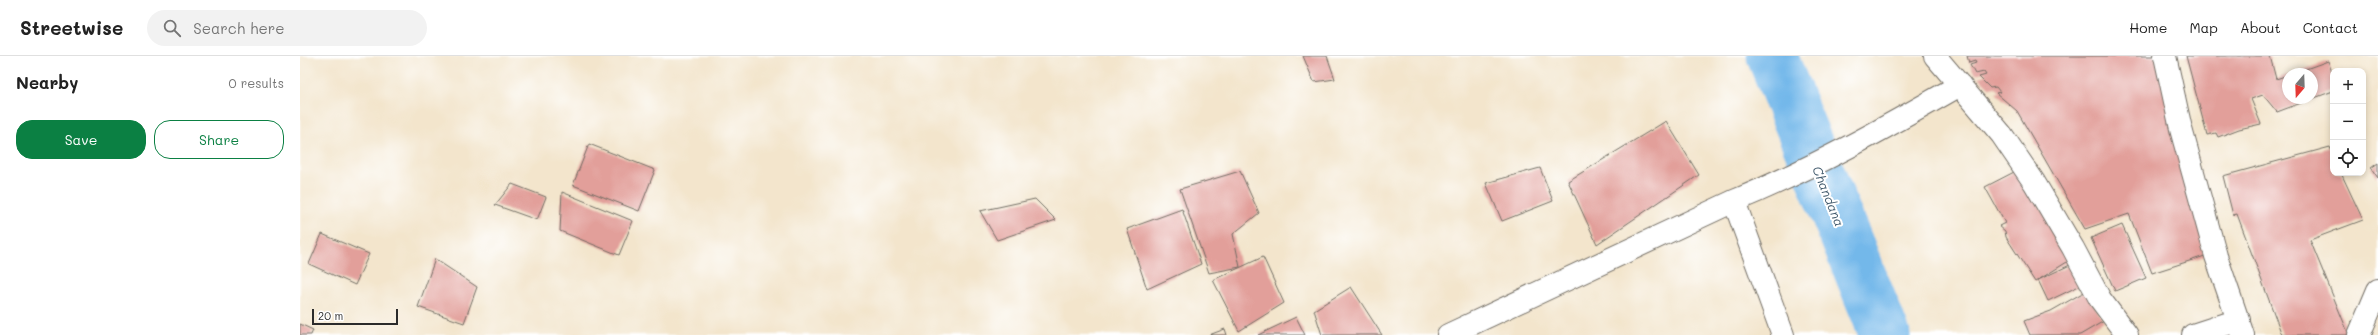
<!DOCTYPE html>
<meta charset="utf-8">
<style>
body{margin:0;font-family:Mali,sans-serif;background:#f2f2f2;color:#222}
.controls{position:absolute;right:12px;top:12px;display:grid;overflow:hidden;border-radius:8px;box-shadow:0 2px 6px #0003}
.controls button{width:36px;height:36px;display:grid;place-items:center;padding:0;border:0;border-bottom:1px solid #e0e0e0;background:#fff;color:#222;font:20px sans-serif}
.compass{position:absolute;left:1982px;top:12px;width:36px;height:36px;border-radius:50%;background:#fff;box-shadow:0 2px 6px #0003;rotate:199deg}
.scale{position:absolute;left:12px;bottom:10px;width:86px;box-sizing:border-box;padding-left:4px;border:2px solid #2b2b2b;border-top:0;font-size:11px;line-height:14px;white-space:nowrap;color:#2b2b2b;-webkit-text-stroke:3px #fff;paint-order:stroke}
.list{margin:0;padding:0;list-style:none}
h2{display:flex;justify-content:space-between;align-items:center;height:52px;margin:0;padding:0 16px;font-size:17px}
h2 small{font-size:13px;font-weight:400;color:#767676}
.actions{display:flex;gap:8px;padding:12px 16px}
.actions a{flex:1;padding:9px 0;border:1px solid #0b8043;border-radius:16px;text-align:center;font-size:14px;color:#0b8043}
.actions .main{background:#0b8043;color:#fff}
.icon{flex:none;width:22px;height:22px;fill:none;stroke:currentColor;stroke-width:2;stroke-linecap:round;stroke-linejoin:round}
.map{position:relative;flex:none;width:2078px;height:279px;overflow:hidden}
header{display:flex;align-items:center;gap:24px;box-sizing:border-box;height:56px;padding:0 20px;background:#fff;border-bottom:1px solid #e0e0e0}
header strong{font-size:19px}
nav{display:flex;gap:22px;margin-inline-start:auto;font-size:14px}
.search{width:280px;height:36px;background:#f2f2f2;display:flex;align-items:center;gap:10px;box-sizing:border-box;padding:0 14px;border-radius:22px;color:#767676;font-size:15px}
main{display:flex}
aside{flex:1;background:#fff}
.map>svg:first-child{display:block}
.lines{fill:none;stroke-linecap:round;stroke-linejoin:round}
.river{stroke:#73b8ea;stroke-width:51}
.building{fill:#e29f9a}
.street-casing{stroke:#716c63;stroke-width:24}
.street{stroke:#fff;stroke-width:22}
.labels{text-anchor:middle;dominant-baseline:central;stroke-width:4;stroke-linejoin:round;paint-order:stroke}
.water-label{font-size:13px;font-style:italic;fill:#445c6e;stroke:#fff}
</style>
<header>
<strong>Streetwise</strong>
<div class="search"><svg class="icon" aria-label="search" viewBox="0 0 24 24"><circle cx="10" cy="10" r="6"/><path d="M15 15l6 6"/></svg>Search here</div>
<nav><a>Home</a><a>Map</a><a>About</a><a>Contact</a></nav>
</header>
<main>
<aside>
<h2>Nearby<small>0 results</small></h2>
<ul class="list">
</ul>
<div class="actions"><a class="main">Save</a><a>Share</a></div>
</aside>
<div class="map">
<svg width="2078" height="279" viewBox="0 0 2078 279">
<rect width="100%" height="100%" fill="#fff"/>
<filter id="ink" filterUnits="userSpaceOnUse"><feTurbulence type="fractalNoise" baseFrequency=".025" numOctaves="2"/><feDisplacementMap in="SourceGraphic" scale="8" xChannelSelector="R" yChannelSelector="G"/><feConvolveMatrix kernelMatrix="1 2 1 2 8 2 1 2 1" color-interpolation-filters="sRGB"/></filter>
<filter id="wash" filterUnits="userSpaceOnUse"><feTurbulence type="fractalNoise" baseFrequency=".012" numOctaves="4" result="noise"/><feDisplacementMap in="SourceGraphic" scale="16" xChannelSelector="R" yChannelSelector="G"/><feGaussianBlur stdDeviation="0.9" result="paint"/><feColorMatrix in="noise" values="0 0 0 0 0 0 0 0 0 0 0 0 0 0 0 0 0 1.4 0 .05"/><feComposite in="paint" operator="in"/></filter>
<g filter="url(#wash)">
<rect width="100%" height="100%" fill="#f3e5cc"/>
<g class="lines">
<path class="river" d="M1472,0L1585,279"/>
</g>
<g id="blocks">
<path class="building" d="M1003,0H1027L1035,23L1014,26Z
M1667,0H1857L1908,199L1852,217L1829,158L1785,173L1717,55L1696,37L1700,36L1696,31L1690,32L1679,21L1686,19L1684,16L1675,18L1670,9L1676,7L1675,5L1669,7Z
M1886,0H1970L1976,23L1988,19V42H2012V18H1992L2028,5L2033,19V35L1977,56L1963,39L1951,43L1961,68L1939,73L1918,81L1916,77L1907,79Z
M1366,65L1399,119L1297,188L1268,125Z
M289,88L355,114L339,155L273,129Z
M2030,91L2033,99V117H2041L2063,164L2010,184L2049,279H1982L1937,158L1933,159L1923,120Z
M2078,107V122L2071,112Z
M1240,112L1253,145L1202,165L1186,127Z
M940,115L959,157L933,178L940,211L909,217L880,133Z
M1716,115L1775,201L1735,226L1706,181L1705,175L1699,170L1705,167L1685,131Z
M212,128L246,141L237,164L195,149Z
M262,136L333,165L319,199L260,175Z
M735,143L756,164L697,184L680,155Z
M882,153L901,208L847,233L827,173Z
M1822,169L1846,222L1815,235L1791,182Z
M22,178L69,198L55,229L9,208Z
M963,201L984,247L939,275L913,224Z
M135,203L177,231L164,267L118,251Z
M1770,209L1781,229L1748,245L1738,224Z
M1051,231L1082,279H1022L1014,254Z
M1786,235L1804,265L1780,279H1730L1724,265L1751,255Z
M996,261L1005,279H958Z
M0,268L13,274L11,279H0Z
M925,273L927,279H909Z"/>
</g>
</g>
<g filter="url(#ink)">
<use href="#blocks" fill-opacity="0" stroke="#716c63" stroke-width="1"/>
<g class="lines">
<g class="street-casing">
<path id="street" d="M1635,0L1702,79L1734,126L1773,192L1800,243L1827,279
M1865,0L1881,73L1916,200L1943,279
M1434,145L1483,279
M1148,279L1434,145C1512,113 1587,71 1660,29
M1893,279L1939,264
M2059,279L2078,234"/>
</g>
<use href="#street" class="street"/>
</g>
</g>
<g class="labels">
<g class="water-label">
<text transform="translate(1529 140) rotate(68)">Chandana</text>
</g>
</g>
</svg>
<div class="controls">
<button>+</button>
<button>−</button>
<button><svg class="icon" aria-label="locate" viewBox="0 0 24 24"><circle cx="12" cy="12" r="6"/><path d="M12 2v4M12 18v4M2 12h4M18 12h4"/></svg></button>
</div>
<svg class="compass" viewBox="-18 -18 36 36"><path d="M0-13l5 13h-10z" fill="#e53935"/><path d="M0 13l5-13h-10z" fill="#767676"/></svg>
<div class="scale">20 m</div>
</div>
</main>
